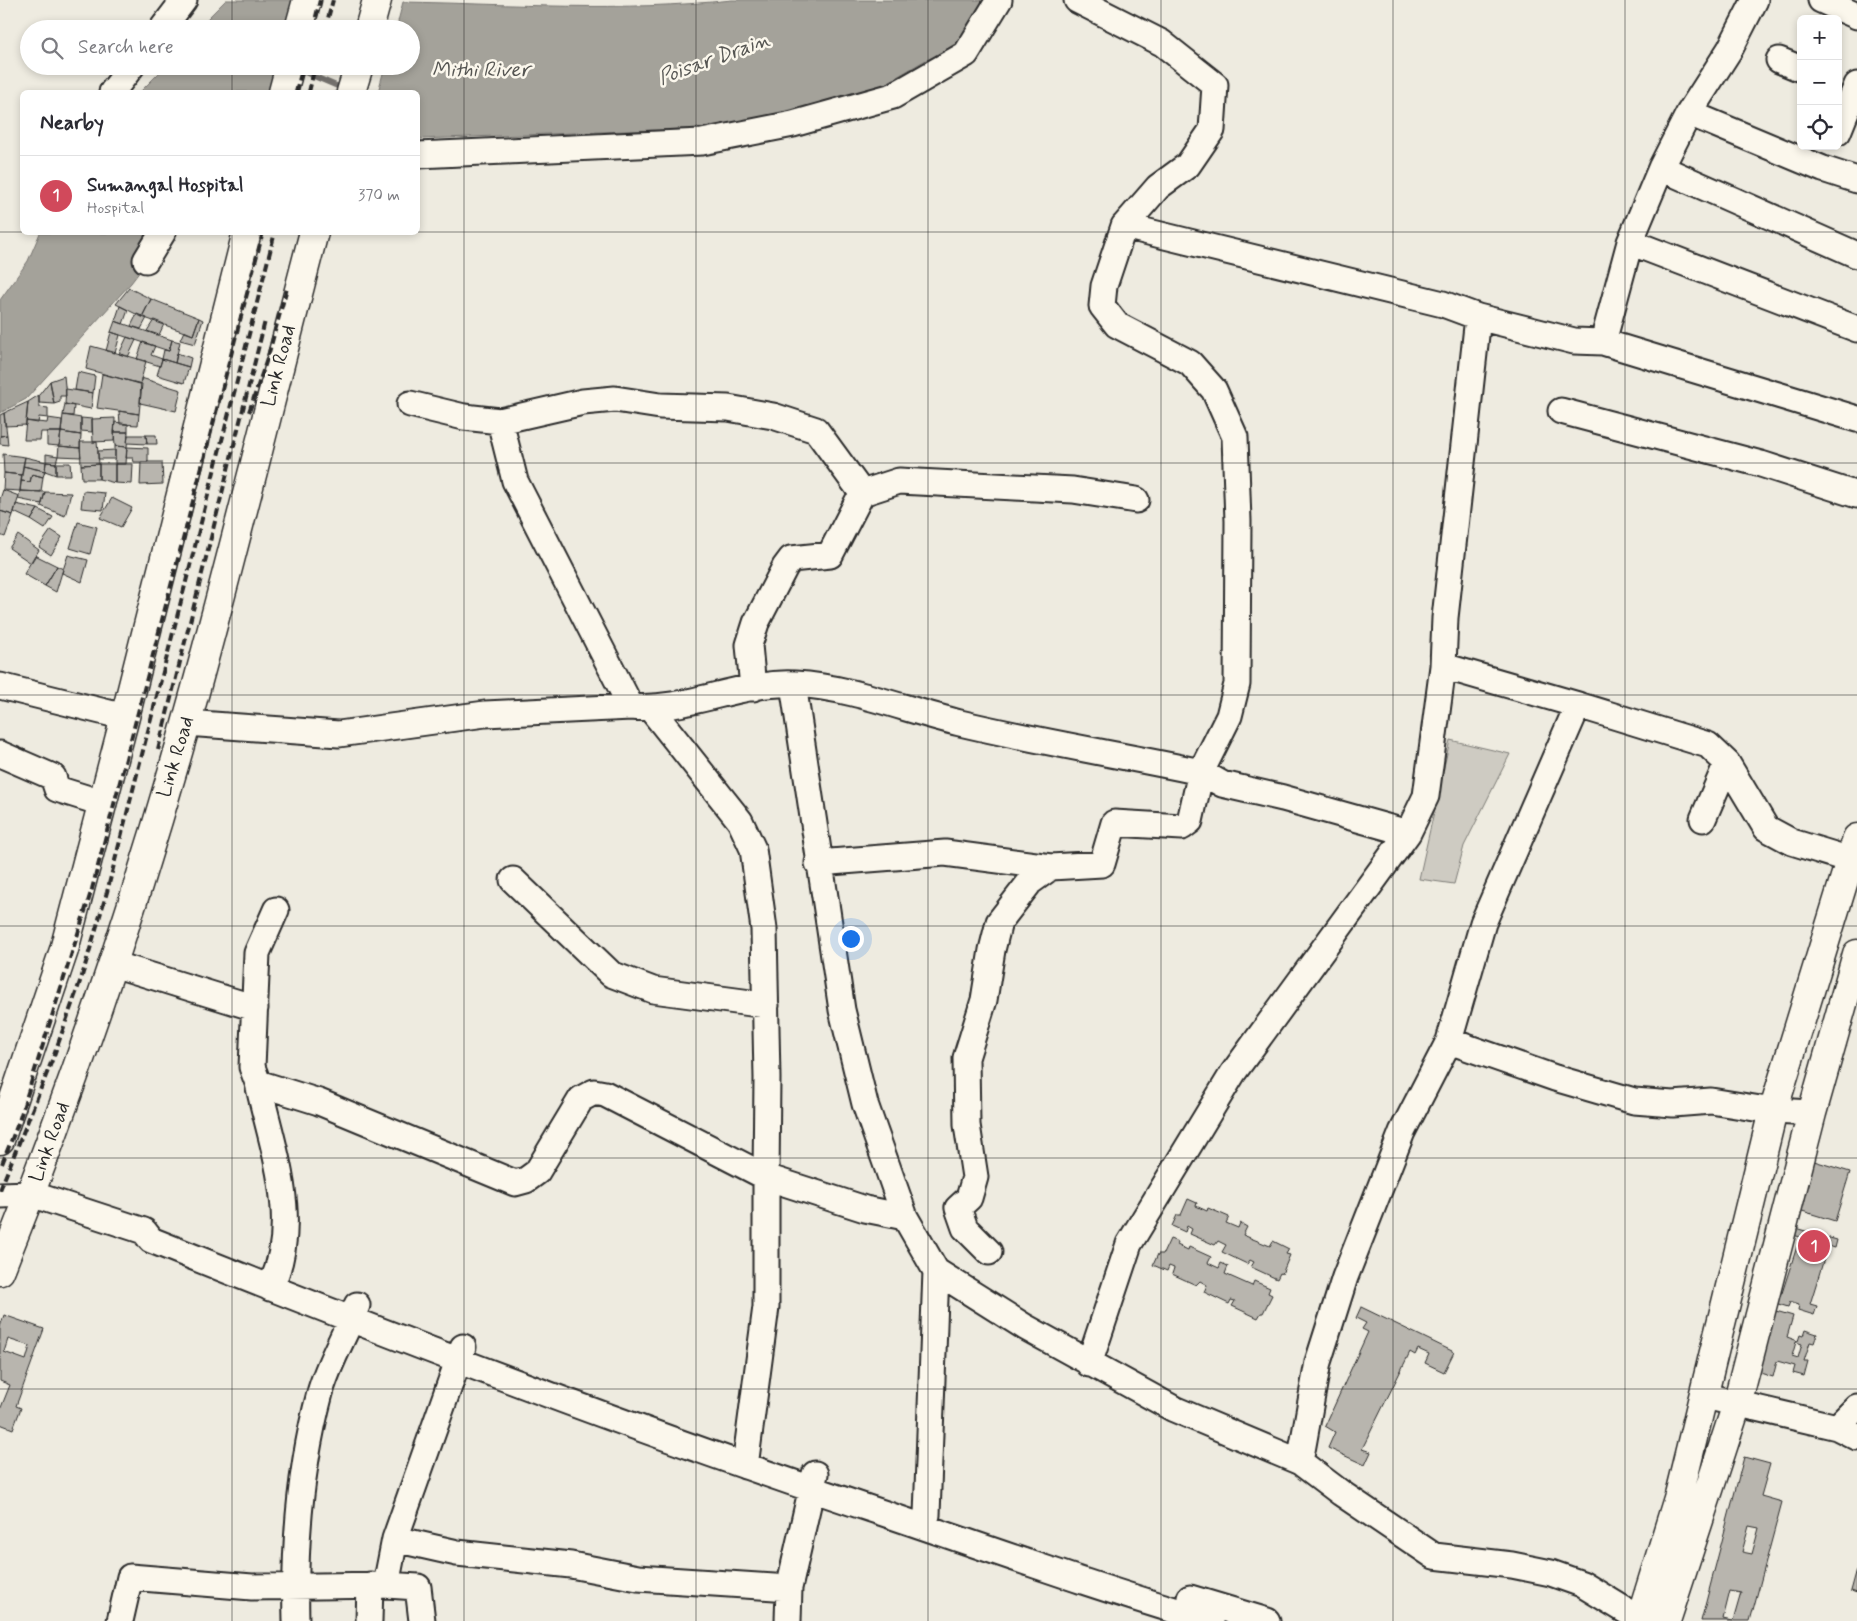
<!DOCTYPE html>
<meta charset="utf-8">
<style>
body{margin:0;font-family:Mynerve,sans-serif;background:#f2f2f3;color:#2b2b33}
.controls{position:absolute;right:15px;top:15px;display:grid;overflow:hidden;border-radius:8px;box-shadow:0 2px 8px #0003}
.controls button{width:45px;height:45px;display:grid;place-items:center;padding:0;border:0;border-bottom:1px solid #e1e1e2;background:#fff;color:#2b2b33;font:25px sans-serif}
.you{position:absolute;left:850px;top:938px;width:18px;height:18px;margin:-12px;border:4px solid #fff;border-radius:50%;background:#1a73e8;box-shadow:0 0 0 8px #1a73e833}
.badge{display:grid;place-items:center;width:32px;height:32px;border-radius:50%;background:#d1495b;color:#fff;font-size:16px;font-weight:700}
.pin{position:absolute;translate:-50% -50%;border:2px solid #fff;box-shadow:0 1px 5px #0006}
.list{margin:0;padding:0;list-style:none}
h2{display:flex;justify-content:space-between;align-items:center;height:65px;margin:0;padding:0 20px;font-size:21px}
h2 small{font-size:16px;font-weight:400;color:#7c7c81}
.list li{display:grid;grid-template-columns:32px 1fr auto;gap:15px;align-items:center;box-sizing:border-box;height:80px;padding:0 20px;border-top:1px solid #e1e1e2}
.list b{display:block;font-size:19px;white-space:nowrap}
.list p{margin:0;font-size:16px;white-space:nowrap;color:#7c7c81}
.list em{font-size:16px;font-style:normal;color:#7c7c81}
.icon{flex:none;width:28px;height:28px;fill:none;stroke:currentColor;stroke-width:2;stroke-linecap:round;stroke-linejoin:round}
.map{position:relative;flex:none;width:1857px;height:1621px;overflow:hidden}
.search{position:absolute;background:#fff;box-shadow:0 2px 8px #0003;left:20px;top:20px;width:400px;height:55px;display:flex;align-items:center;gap:12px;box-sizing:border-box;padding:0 18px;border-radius:28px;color:#7c7c81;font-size:19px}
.panel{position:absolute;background:#fff;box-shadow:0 2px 8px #0003;left:20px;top:90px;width:400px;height:145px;border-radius:8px}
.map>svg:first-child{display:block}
.green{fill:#cecbc2;stroke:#7c7b76}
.water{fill:#a4a29a;stroke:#74726e}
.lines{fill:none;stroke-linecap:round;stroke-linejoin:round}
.stream{stroke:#74726e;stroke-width:5.5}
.building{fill:#b8b5ae;stroke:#2b2b2b;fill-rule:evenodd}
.minor-casing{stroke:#2b2b2b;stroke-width:29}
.major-casing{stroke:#2b2b2b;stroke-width:31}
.minor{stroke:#fbf7ec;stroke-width:25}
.major{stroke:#fbf7ec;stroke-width:28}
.rail{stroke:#2b2b2b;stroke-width:4;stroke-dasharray:8 4;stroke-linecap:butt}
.grid{fill:none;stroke:#2b2b2b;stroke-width:1;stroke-opacity:0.55}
.labels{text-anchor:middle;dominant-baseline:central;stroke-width:5;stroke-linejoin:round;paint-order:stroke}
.street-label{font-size:20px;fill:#2b2b2b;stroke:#fbf7ec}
.water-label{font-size:21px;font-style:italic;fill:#555552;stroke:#fbf7ec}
</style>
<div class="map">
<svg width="1857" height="1621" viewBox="0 0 1857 1621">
<rect width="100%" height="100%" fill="#eeebe0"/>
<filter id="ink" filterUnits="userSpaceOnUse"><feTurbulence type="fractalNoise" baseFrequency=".02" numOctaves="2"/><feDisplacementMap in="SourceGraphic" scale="10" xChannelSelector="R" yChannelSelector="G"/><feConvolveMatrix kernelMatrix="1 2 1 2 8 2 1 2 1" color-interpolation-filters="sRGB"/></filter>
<g filter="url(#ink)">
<path class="green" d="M1450,740L1510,754L1464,846L1454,884L1419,879Z"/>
<path class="water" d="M226,0H301L292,29H197Z
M732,0H998L967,43L924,61L878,88L782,116L730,127L418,139V92H378L385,66H411V29H396L403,2C512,4 623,12 732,0Z
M166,66H281L273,92H140Z
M40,233H169L131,283L26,399L0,413V300L28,261Z"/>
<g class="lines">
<path class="stream" d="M297,69L344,89"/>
</g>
<path class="building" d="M129,288L151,299L142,317L116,304Z
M151,299L199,318L193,335L142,317Z
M120,306L128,310L123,324L115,321Z
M137,314L147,318L141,329L131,326Z
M199,318L203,320L195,344L180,340L184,331L193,335Z
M154,320L164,324L159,335L147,331Z
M115,321L172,340L169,351L111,332Z
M111,332L120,335L115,353L106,351Z
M127,337L136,340L128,357L119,354Z
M172,340L180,342L175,363L162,359L164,350L169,351Z
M143,342L155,346L151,355L162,359L160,366L137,359Z
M91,346L146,361L140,384L86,369Z
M177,353L191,358L189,367L175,363Z
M162,359L189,367L184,383L157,375Z
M78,372L95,376L93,393L75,390Z
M102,374L142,384L139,414L97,408Z
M64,376L66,396H60V402L54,404L50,381Z
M141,378L181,390L176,411L140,403Z
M50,381L54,404L39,403V395Z
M66,389L93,393L91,409L65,404Z
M39,395V407L48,408V418L39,417L38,423L26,421L28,402Z
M28,402L26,425L5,426L4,413Z
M65,404L74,406L73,416L63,415Z
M119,411L139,414L138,425L120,424Z
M4,413L7,435L0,436V415Z
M63,415L81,418V435L61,432Z
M48,418L62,420L61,432H41L40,440H24L26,421L47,423Z
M81,418L92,419V432L81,431Z
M115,418L114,441L93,442L92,419Z
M115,422L128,424V432H114Z
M47,432H61L59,446L47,445Z
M61,432L81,435L80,448L59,446Z
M114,432H128L127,447L115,446Z
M7,435L8,445L0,444V436Z
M128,435H146L147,444L127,443Z
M146,435H156L157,444H147Z
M80,442H97L99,464L81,465Z
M59,446L80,448L81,457L58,456Z
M115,446L127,447L126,464H115Z
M127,447L148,448V462H134L133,458H126Z
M115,450V459H98V451Z
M3,454L25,457L22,475L4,473Z
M46,454L58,456L56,463L46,462Z
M25,457L46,462L45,471L23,466Z
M46,462L56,463V475L45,471Z
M141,462H162L163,484L140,485Z
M56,463H70L71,475H56Z
M99,464V479H82L81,465Z
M99,464H115V483L99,479Z
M115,464H133L132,484L115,483Z
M23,466L45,471L43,477L32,474L30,482L21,481Z
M4,473L22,475L20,491L3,490Z
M32,474L43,477L41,492L20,491L21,481L30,482Z
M3,490L19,496L13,515L0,511V499Z
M20,491L45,492L42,504L18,499Z
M83,491L105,493L103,510L81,508Z
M45,492L71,493L65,516L41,506Z
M112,498L132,508L121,527L100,518Z
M16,504L38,509L31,520L14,512Z
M38,509L53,517L45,529L31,520Z
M0,511L13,515L5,537L0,535Z
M78,522L97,527L90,554L70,548Z
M51,530L62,537L51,555L39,547Z
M18,535L39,550L31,563L9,548Z
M35,555L57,566L45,586L24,574Z
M68,555L88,560L82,582L62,573Z
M57,566L63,569L56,592L45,586Z
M1814,1161L1850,1172L1835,1221L1799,1210Z
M1188,1199L1197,1203L1196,1206L1207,1211L1208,1208L1229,1217L1226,1223L1238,1228L1240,1223L1247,1227L1243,1235L1270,1246L1273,1241L1289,1249L1286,1254L1290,1255L1282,1274L1280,1273L1277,1279L1251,1267L1254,1262L1250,1260L1247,1264L1222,1252L1226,1245L1218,1241L1215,1245L1190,1234L1192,1229L1187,1226L1185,1232L1172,1226L1177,1215H1181Z
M1795,1228L1809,1232L1808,1236L1818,1239L1819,1235L1837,1240L1835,1248L1828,1246L1810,1304L1817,1306L1814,1315L1798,1310L1799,1305L1790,1302L1788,1307L1772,1302L1776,1291L1782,1293L1800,1237L1793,1235Z
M1170,1239L1178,1242L1177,1245L1188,1250L1189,1247L1211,1257L1208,1263L1219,1268L1221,1263L1228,1266L1225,1274L1252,1286L1254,1281L1270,1288L1268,1293L1272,1295L1263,1313H1261L1258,1318L1232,1306L1235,1301L1231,1300L1229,1304L1204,1292L1207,1285L1200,1281L1196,1285L1172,1274L1174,1268L1169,1266L1167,1271L1153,1265L1158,1254H1163Z
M1361,1307L1454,1352L1444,1372L1425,1363L1429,1354L1418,1349L1415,1355L1410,1352L1362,1449L1371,1452L1365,1465L1328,1448L1335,1432L1325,1426L1368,1332L1362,1329L1366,1323L1356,1318Z
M1776,1311L1793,1316L1787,1337L1798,1341L1800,1335L1803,1336L1805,1330L1817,1334L1814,1343L1810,1342L1804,1361H1808L1804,1376L1793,1373L1795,1366L1777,1361L1773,1377L1757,1372ZM1796,1342L1802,1344L1798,1358L1792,1356Z
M4,1315L44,1329L16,1406L21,1408L13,1429L0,1424V1410L10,1385L0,1381V1327ZM8,1339L30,1346L26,1360L4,1352Z
M1744,1457L1770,1464L1761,1496L1782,1502L1750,1621H1733L1741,1593L1730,1591L1723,1619L1732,1621H1701ZM1749,1526L1759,1528L1752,1554L1742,1552Z
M1857,1569V1593L1851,1591Z"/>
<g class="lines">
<g class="minor-casing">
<path id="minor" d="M1821,0L1857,16
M162,29L184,0
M1779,60L1801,69
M112,92L132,66
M1689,113L1823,169L1857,180
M1838,132L1857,85
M418,155L702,142L793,124L893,96L966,54L999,0
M1661,168L1857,255
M1630,242L1857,329
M146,260L163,232
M1478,317L1574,341L1603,342L1857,419
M1603,342L1630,242L1661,168L1689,113L1730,49L1755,0
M410,404L464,417L500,421L583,402L615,399L660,406L728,408L773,416L816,430L862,493
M1561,411L1761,464L1857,495
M500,421L515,481L631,707
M1443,666L1578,705
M793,684L842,1010L865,1104L905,1217
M0,686L125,717
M753,688L749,645L756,623L785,567L791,559L830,555L862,493L899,481L1073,490L1136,500
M186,723L339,734L485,714L631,707C686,712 739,681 795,684C851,687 906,710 960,723C1040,742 1121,755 1201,772L1222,784L1283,798L1408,833L1426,796L1443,666L1445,618L1478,317L1443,304L1124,226
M0,754L53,777L57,789L102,803
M1703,819L1727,763
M818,863L945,853L1051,867
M513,880L611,974L653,990L766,1005
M276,910L257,953L252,1067L258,1083L319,1102L515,1183L526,1180L537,1172L581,1099L594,1092L605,1094L766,1177L767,1078L764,929L753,849L740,821L651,709
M113,964L255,1008
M1449,1041L1555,1078L1634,1101L1673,1104L1711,1101L1773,1111L1812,1113
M258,1083C273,1150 302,1223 270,1288
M0,1195L31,1194L144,1231L151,1240C392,1337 636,1431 883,1513C992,1550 1100,1589 1211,1621
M989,1252L965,1228L958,1208L969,1198L975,1177L967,1125L966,1058L984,1000L992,950L999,922L1030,882L1051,867L1102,864L1114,823L1182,827L1190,821L1201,772L1229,716L1237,684L1238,521L1235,437L1214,390L1190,363L1117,325L1102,306L1104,286L1124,226L1158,187L1188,165L1212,130L1215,85L1162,43L1077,0
M463,1347L395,1539L457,1553L571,1565L638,1578L789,1588
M1089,1364L1129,1244L1233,1073L1408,833
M1705,1396L1837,1427L1857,1437
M1837,1427L1857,1407
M1300,1462L1318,1362L1345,1277L1402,1132L1449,1041L1483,923L1578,705L1708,745L1727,763L1766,828L1792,842L1857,862
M745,1466L766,1307V1177L865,1209L905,1217L936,1271
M927,1515L936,1271L1025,1327L1174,1409L1300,1462L1341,1493L1434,1556L1512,1565L1551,1573L1582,1584L1641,1620
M386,1585L418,1587L422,1621
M1190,1598L1267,1621
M120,1621L130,1577L252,1587L386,1585L395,1539
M296,1621C294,1544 300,1468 320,1393C328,1363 346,1334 357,1305
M369,1621L370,1585
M788,1621L789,1588L815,1474"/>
</g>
<g class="major-casing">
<path id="major" d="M299,29L307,0
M369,29L377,0
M283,92L290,66
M351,92L359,66
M0,1140L64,950L125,717L247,232
M0,1271C72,1092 134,909 186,724C232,561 271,396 314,232
M1640,1621L1679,1495L1773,1111L1857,838
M1666,1621L1737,1404L1812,1113L1857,954"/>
</g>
<use href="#minor" class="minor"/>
<use href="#major" class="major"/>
<path class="rail" d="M313,29L320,0
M325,29L333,0
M296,92L303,66
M309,92L315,66
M249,412L268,356L287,288
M158,750L265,321
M2,1164L19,1121L92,889L263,232
M0,1190L53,1058L82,976L107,892L275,232"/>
</g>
</g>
<path class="grid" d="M232,0V29M464,0V1621M696,0V1621M928,0V1621M1161,0V1621M1393,0V1621M1625,0V1621M232,66V92M0,232H22M232,232V1621M418,232H1857M0,463H1857M0,695H1857M0,926H1857M0,1158H1857M0,1389H1857"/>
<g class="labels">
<g class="street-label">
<text transform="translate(279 366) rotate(-75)">Link Road</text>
<text transform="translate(176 757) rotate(-73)">Link Road</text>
<text transform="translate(50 1142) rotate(-70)">Link Road</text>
</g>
<g class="water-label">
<text transform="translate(714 59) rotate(-20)">Poisar Drain</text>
<text x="481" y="70">Mithi River</text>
</g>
</g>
</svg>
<div class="controls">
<button>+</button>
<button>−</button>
<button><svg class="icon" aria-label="locate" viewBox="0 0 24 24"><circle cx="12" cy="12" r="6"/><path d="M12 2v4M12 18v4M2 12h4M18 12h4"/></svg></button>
</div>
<div class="you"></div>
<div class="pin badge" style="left:1814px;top:1246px">1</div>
<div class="search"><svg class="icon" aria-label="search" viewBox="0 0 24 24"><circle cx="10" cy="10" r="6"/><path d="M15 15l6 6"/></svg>Search here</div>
<section class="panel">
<h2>Nearby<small></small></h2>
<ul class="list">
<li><span class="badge">1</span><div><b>Sumangal Hospital</b><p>Hospital</p></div><em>370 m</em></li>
</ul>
</section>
</div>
